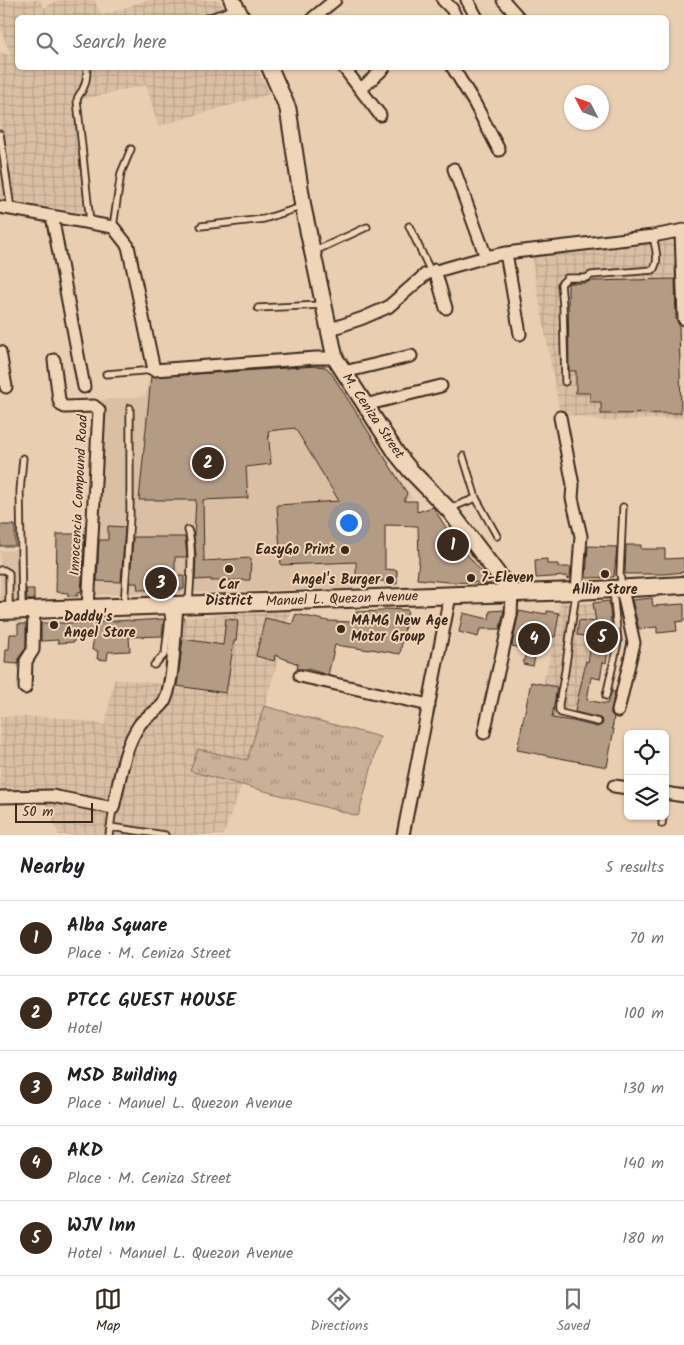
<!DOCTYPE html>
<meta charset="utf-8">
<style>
body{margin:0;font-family:Kalam,sans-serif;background:#f2f2f2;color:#202124}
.controls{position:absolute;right:15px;bottom:15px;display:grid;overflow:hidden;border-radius:8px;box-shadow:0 1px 4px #0004}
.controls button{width:45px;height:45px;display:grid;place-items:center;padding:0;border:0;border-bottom:1px solid #e0e0e0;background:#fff;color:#202124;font:25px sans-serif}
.compass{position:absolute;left:564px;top:85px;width:45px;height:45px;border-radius:50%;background:#fff;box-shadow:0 1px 4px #0004;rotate:311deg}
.scale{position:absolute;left:15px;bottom:12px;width:78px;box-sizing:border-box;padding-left:5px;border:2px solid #3b2a1e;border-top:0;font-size:14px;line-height:18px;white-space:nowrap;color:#3b2a1e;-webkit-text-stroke:4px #f1d5b8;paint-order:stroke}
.you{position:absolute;left:348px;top:522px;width:18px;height:18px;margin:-12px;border:4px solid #fff;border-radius:50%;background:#1a73e8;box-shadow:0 0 0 8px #1a73e833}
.badge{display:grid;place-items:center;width:32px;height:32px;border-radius:50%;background:#3b2a1e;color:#fff;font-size:16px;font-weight:700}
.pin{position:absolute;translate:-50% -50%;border:2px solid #fff;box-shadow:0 1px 5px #0006}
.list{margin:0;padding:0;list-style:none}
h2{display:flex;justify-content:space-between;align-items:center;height:65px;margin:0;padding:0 20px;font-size:21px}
h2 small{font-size:16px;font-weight:400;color:#757577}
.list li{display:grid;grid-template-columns:32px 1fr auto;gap:15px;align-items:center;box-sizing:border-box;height:75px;padding:0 20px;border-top:1px solid #e0e0e0}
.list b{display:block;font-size:19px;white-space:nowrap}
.list p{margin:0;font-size:16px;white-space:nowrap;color:#757577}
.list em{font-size:16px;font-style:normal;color:#757577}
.icon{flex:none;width:28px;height:28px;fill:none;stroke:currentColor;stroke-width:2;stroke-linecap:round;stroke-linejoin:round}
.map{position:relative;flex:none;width:684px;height:835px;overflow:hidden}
.search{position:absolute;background:#fff;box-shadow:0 1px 4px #0004;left:15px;right:15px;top:15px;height:55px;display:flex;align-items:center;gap:12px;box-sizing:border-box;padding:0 18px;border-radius:8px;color:#757577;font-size:19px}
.sheet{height:440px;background:#fff}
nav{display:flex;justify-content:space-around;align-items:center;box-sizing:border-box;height:70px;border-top:1px solid #e0e0e0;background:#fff;font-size:14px;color:#757577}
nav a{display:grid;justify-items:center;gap:2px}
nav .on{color:#3b2a1e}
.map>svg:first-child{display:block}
.built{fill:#dabfa4}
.industrial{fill:url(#industrial-grid)}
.grass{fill:url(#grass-tufts);stroke:#826d5a}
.building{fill:#b49b84;stroke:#3b2a1e}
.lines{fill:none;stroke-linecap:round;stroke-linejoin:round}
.service-casing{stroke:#3b2a1e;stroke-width:9}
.minor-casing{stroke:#3b2a1e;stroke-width:15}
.tertiary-casing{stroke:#3b2a1e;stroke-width:19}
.secondary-casing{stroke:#3b2a1e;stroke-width:20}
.service{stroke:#f1d5b8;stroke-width:5.5}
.minor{stroke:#f1d5b8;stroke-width:11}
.tertiary{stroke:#f1d5b8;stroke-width:15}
.secondary{stroke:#f1d5b8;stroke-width:16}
.poi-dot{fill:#3b2a1e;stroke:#f1d5b8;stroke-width:2}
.labels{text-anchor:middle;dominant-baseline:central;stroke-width:4;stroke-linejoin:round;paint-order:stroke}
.street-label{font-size:14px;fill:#3b2a1e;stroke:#f1d5b8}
.poi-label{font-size:14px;font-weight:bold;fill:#3b2a1e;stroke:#f1d5b8;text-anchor:start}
</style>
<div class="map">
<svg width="684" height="835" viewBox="0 0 684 835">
<defs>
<pattern id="industrial-grid" width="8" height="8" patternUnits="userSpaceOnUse" patternTransform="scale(1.25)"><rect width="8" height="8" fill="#dabfa4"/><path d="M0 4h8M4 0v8" fill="none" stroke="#bca48d"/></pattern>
<pattern id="grass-tufts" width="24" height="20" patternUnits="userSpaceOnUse" patternTransform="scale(1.25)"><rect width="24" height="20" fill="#cab097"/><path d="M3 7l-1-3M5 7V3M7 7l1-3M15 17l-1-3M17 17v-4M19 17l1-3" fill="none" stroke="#a58f7b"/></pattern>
</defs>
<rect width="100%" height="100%" fill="#eaceb2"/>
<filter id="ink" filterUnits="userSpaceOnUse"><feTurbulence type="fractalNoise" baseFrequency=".02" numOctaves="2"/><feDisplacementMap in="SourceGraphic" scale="10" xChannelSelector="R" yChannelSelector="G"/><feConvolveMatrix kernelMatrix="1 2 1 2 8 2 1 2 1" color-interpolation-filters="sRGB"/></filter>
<g filter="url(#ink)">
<path class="built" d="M318,363L326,365L333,371L412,499L356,501L354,588L94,595L102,400L145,396L150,375Z
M18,550L17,606H0V551Z"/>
<path class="industrial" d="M0,0H40L44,8L59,0H94L102,16L147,0H219L229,17L18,18V68H257L270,94L158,126L146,85L80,100L93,215L38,205L0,200V52L11,56L0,27Z
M679,240L682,418L604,421L560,413L531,256Z
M560,603H593L596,620L588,659L586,661L576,710L614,718V729L607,767L517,750L531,682L543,684L555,637Z
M291,611L266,702L247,760L198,749L191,770L242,785L223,835H59L46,804L48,790L0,792V716L66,718L105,725L114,679L165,684L173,618Z"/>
<path class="grass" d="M264,706L380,737L358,816L190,771L198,749L247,760Z"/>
<path class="building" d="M675,279L676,319L679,325L681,413L601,414V402H590V393H576V371H569L568,284L569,283H586L590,281Z
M317,366L325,367L330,371L407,493L404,501H417V512L433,507L450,534L491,583L448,582L417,579L419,560L418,526L385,525V569L397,570V584H385V581H365V584H356V562L281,565L277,505L339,501L295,428L268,431L271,464L246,467L248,498L203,500L204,561L251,558L250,580L211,581V579L195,580L196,555L194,536L196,500H139L151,377Z
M0,525H15V546H0Z
M108,526L125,527L121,582L97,581L99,540H108Z
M57,534H85L81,592H78V596H68V593L56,592Z
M133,537H185L187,557H175V576H184V589L138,590L137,583H130Z
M626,545H641V549H665V559L684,558V572L664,574H625Z
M588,546L617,547L614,577L586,578Z
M547,559V564H558V567H571L570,578L567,579V576L536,578L535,560Z
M26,589H34V600H27Z
M652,598L653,606L684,604V621L676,622L677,631L657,633V627L639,629L632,600Z
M609,601L612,631L606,663L603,662L600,679L591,677L587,700L607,704L612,691L615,692L611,710V714L614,717L612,729H614L607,767L517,750L531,682L557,687L552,718L573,721L597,727L602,725L603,721L600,718L575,712L586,661L588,662L592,637L577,635L579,620L596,622L593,603Z
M384,609L408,610L400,654L371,649L370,650L335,645L328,675L308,669H297L298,664L275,655L274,661L256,656L265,618L292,624L296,614L328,621L354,622L356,612L383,611Z
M504,610L500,629H480L478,637L459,632L463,613L489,619L490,611Z
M519,611L534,614V612L547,614V611L559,613L555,637L540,635L533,666L523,664L527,649L512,646Z
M164,619L162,636L129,637L130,651L108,652L107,660L97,659L98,651L92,650L94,635L74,634V642L58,643V640L41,641V623H87L130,620V621Z
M226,619L238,620L236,641H234L226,693L177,686L183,639L223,645Z
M18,624H26V648L19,657L18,664L5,663L6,649H9L10,634H18Z"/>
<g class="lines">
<g class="service-casing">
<path id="service" d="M207,18L236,8
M87,68C87,75 86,83 83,89C81,93 78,95 77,100L90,222
M0,134L11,209
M201,226L264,219L301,207
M409,226L431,272
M113,227L121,173L131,149
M315,251L367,227
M258,308L323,305
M106,374L154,370
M565,382L563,306L561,284L567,278H586L591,275L653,270C660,261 655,247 653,236
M476,498L497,536
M451,509L458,505L476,498L463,456
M188,530C194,545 190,586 189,603
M0,570H4L9,573V609
M622,587L620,574L623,507
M576,593L565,671L559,704V710L561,713L598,722
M124,606L130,516V408
M22,608L20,491L23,458
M154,665L165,654L169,619L167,607
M606,696L618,642L613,590
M662,824L663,816
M110,827L165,835
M109,835L113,808"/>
</g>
<g class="minor-casing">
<path id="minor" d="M443,0L452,9L456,18
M467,0L477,18
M503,0L519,18
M313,18L335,0
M344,68L380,115
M453,68L475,104L499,150
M361,89L384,68
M454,169L486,257
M0,207L113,227L128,246L154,370L316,358H335
M52,216L84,387
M681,231L684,319
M506,253L520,334
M435,270L446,308
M328,330L363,318L388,307L426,274L486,257L506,253L653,236L684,230
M0,352L6,387
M54,360L59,400L61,405L65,407L94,406L99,410L88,608
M344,372L411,356
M365,405L441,386
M560,417L573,485L572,498L581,536L577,591
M300,676L429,705
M25,688L26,661L33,650L34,610
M618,711L634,643L622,589
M484,733L511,615L512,593
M614,786L628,788
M665,793L684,796
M0,797L52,796L113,808C120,781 123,748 140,724C146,716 157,712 163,704C174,688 175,626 177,605
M403,835L450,596"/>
</g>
<g class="tertiary-casing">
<path id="tertiary" d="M232,0L242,18
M270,68L288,109L303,207L335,358L397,454L410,470L449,510L512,593"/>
</g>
<g class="secondary-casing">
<path id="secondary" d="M0,611L577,591L684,585"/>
</g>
<use href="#service" class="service"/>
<use href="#minor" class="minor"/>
<use href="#tertiary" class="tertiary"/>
<use href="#secondary" class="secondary"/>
</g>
</g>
<g class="poi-dot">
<circle cx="345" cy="550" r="5"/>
<circle cx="229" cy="569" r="5"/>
<circle cx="605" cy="574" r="5"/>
<circle cx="471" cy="578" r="5"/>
<circle cx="390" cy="580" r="5"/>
<circle cx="54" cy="625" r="5"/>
<circle cx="341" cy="629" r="5"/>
</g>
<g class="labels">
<g class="street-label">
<text transform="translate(373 416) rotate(56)">M. Ceniza Street</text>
<text transform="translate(79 495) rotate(-87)">Innocencia Compound Road</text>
<text transform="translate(342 599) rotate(-2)">Manuel L. Quezon Avenue</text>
</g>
<g class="poi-label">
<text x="335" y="550" text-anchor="end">EasyGo Print</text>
<text x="481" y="578">7-Eleven</text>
<text x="380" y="580" text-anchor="end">Angel's Burger</text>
<text x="229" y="585" text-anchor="middle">Car<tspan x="229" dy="16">District</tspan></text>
<text x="605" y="590" text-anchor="middle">Allin Store</text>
<text x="64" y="617">Daddy's<tspan x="64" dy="16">Angel Store</tspan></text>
<text x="351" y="621">MAMG New Age<tspan x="351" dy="16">Motor Group</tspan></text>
</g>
</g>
</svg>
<div class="controls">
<button><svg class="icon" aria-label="locate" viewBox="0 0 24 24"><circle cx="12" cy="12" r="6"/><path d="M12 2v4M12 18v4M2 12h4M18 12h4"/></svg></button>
<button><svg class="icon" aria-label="layers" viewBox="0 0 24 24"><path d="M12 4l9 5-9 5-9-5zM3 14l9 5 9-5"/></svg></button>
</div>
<svg class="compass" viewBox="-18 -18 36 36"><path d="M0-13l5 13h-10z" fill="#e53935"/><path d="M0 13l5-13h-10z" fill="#757577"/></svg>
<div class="scale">50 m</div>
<div class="you"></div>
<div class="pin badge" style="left:453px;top:545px">1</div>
<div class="pin badge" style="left:208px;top:463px">2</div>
<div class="pin badge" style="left:161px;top:583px">3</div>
<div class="pin badge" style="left:534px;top:639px">4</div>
<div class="pin badge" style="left:602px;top:637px">5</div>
<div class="search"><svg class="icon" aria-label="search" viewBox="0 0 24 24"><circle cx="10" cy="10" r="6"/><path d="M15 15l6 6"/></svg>Search here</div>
</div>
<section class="sheet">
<h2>Nearby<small>5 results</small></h2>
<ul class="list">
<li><span class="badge">1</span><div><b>Alba Square</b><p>Place · M. Ceniza Street</p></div><em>70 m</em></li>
<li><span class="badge">2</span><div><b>PTCC GUEST HOUSE</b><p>Hotel</p></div><em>100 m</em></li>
<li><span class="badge">3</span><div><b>MSD Building</b><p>Place · Manuel L. Quezon Avenue</p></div><em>130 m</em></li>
<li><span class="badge">4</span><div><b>AKD</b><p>Place · M. Ceniza Street</p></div><em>140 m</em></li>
<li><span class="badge">5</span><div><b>WJV Inn</b><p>Hotel · Manuel L. Quezon Avenue</p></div><em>180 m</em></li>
</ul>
</section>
<nav>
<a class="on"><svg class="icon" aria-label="map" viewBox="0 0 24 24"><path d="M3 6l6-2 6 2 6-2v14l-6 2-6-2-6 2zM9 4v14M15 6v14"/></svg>Map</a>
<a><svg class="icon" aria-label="directions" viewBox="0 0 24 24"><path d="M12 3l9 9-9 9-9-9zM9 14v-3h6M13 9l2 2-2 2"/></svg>Directions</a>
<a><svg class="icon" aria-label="saved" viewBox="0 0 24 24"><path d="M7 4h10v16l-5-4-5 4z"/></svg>Saved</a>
</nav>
